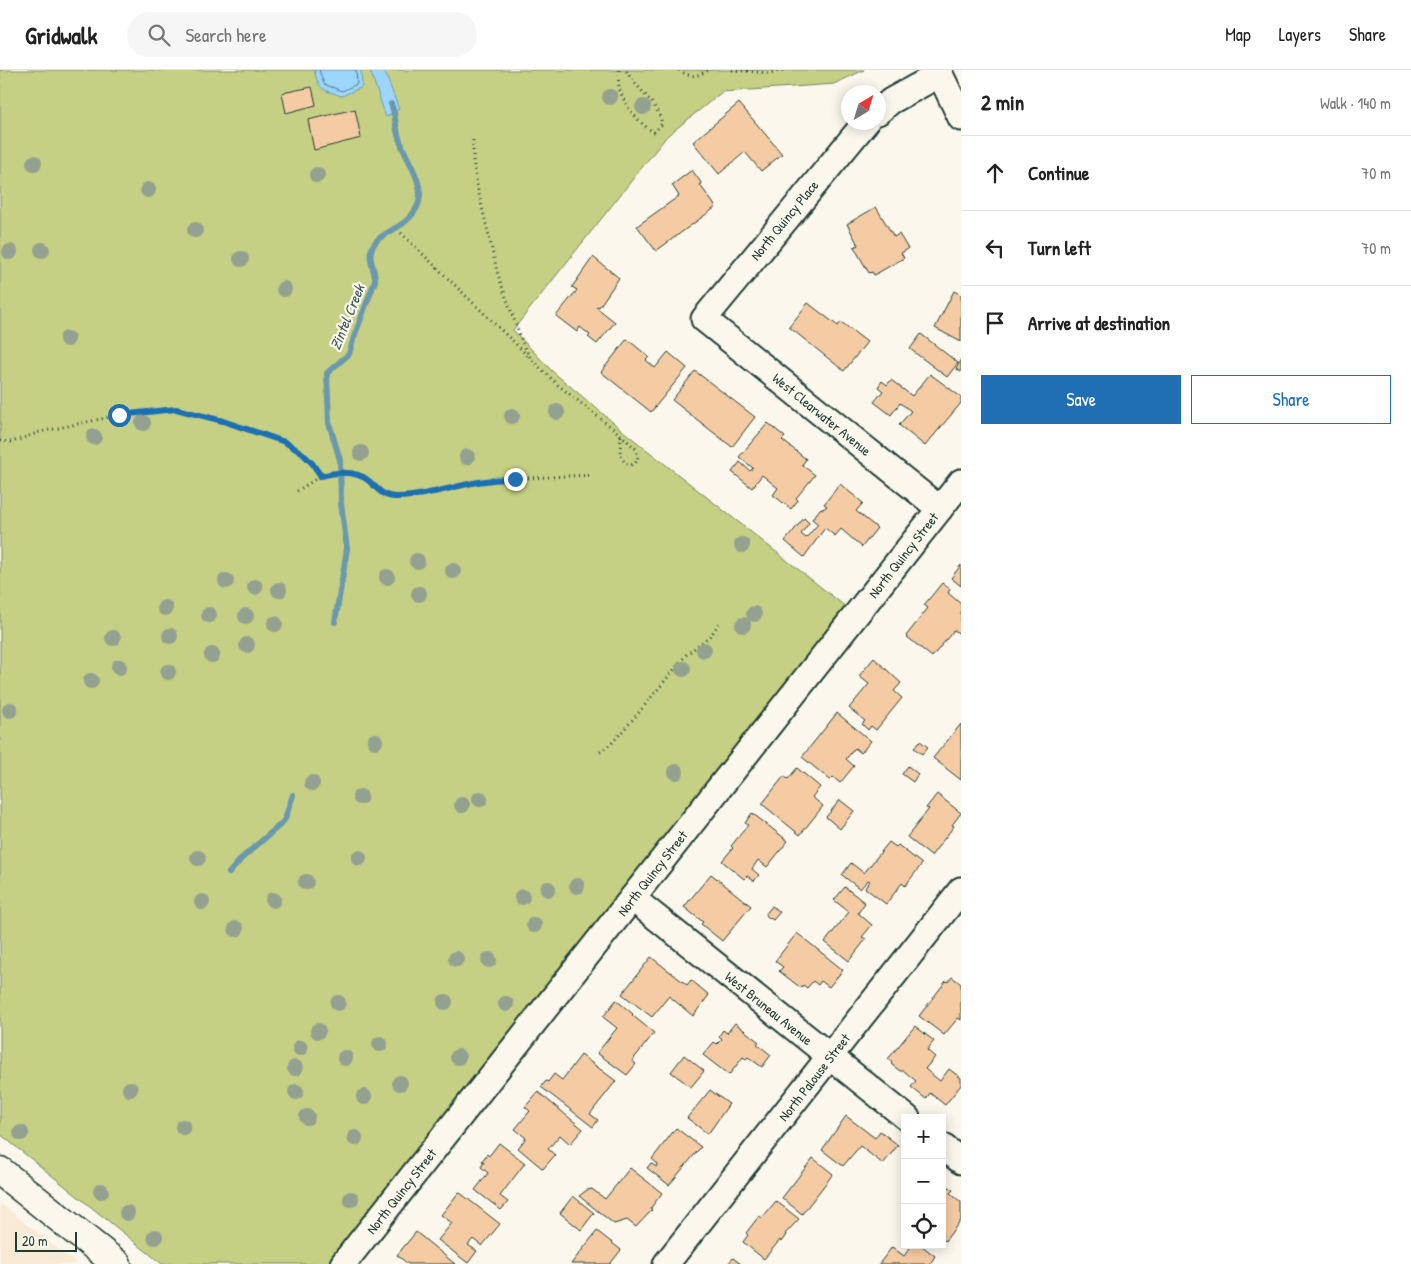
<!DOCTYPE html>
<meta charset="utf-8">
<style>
body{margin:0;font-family:"Patrick Hand",sans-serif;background:#f6f6f6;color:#222}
.controls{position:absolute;right:15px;bottom:15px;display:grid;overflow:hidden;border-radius:0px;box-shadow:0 2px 12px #0003}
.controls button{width:45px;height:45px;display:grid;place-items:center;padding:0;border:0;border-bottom:1px solid #e0e0e0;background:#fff;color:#222;font:25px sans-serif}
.compass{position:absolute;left:841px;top:15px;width:45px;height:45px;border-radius:50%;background:#fff;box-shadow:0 2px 12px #0003;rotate:38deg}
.scale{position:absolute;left:15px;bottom:12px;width:62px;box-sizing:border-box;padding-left:5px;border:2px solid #1f3d34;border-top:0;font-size:14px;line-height:18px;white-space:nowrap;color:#1f3d34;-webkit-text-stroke:4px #fbf7ec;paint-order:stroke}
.stop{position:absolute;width:15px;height:15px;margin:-11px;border:4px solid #1f6fb2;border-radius:50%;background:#fff}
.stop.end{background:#1f6fb2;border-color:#fff;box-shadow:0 1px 5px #0008}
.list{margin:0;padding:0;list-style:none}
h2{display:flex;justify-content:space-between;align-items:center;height:65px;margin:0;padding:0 20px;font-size:21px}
h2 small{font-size:16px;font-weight:400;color:#767676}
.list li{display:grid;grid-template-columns:32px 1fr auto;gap:15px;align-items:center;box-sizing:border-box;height:75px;padding:0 20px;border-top:1px solid #e0e0e0}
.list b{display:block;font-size:19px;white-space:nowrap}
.list em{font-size:16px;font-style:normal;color:#767676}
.actions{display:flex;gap:10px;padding:15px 20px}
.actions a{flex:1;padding:11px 0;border:1px solid #1f6fb2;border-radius:0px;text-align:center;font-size:18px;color:#1f6fb2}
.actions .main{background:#1f6fb2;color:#fff}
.icon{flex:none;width:28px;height:28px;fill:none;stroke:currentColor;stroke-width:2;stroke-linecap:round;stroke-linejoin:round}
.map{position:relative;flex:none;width:961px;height:1194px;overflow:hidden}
header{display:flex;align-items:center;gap:30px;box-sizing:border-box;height:70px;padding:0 25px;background:#fff;border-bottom:1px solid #e0e0e0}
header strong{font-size:24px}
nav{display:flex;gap:28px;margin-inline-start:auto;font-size:18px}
.search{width:350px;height:45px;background:#f6f6f6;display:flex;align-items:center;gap:12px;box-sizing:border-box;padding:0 18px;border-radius:28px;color:#767676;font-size:19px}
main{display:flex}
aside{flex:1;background:#fff}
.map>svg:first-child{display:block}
.built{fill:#f9ead6}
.green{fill:#c5d084;stroke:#72865c}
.water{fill:#9dd6fd;stroke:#6b99ad}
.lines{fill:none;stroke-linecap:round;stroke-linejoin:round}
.shore{stroke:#517a84;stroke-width:1}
.stream{stroke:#6b99ad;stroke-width:6}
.building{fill:#f5cba4;stroke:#1f3d34}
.minor-casing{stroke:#1f3d34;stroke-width:29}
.major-casing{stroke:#1f3d34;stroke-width:31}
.path{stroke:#1f3d34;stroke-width:3;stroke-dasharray:1 4;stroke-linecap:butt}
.minor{stroke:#fbf7ec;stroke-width:25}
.major{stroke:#fbf7ec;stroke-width:28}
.tree{fill:#94a190}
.route{stroke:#1f6fb2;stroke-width:6}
.labels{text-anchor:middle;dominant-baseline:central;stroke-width:4.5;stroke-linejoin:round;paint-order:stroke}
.street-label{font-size:14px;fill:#1f3d34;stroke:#fbf7ec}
.water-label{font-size:15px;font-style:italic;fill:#385c5c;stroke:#fbf7ec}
</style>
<header>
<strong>Gridwalk</strong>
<div class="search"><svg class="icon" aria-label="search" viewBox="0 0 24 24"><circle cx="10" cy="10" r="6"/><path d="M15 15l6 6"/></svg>Search here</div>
<nav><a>Map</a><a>Layers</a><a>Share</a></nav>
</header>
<main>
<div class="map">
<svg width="961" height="1194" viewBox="0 0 961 1194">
<rect width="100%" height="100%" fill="#fbf7ec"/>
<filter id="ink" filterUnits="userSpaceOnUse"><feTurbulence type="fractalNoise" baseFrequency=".02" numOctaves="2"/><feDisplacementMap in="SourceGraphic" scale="10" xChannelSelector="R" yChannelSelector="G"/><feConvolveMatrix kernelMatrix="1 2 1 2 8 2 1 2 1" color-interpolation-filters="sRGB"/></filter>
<g filter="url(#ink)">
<path class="built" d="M0,1133L77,1194H0Z"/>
<path class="green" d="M0,0H864L834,14L722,22L667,66L513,260L552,301L628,365L846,537L328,1194H162L0,1064Z"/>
<path class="water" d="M314,0H361L362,17L342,26C322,19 320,22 314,0Z
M370,0H384L399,39L386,47Z"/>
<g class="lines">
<path class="shore" d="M319,0L324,14L342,21L357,14L356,0"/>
<path class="stream" d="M335,552L347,479L341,433L340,390L329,353L327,303L349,284L354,267L375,211C376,201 368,191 371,181C375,166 391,162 402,154C439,127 409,99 399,68C395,57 396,45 391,34
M229,803L242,788L281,754L285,749L293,725"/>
</g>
<path class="building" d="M312,17L316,35L286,43L282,23Z
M739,33L782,84L761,101L745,82L719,104L693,72Z
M355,39L361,68L314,80L308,50Z
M692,100L702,114L700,115L716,137L656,181L637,156L679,126L672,115Z
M876,137L894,167L899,164L908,179L901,183L904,188L874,205L872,202L869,203L854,177L858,175L847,154Z
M593,187L619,208L599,237L597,236L596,237L615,252L597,274L588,267L590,265L580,257L577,262L556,246L577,220L572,217Z
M954,221L961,225V272L935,258Z
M808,233L838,256L841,252L867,272L844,301L789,257Z
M921,264L958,293L947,307L910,279Z
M627,269L649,287L646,290L655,298L668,282L687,298L651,342L601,302Z
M961,289V302L956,299Z
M695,301L755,347L732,377L672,330Z
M930,304L961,327V333L925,376L899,355L911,341L900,333L891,345L874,332L883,321L878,317L882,311L887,315L891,310L912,326Z
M768,353L785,367L782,370L806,389L802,395L815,405L796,428L798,430L791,439L773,425L778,418L762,405L752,418L732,402L740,392L750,401L753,398L739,387Z
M840,414L863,433L856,441L877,458L862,477L841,459L835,466L825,458L804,487L785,471L804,448L809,453L801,464L806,468L818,454L812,449L821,438L823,439L827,436L824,434Z
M961,495V516L951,508Z
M942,513L950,519L948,523L961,534V565L954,560L932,587L906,566L928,538L924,535Z
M874,588L901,613L894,621L902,628L876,660L871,656L868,660L862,654L865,651L849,638L869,614L859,606Z
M837,643L871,671L861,683L855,678L846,689L854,696L840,713L833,707L830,710L802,687Z
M961,654V710L933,688Z
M920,671L928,677L922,684L914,678Z
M908,696L918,704L913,712L902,704Z
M797,698L820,717L812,727L823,736L800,765L762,734L784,706L788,709Z
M937,724L961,743L952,755L954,756L931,786L907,767L929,739L926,738Z
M840,730L854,741L840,759L826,747Z
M752,743L788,771L767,797L758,790L752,799L759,805L754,811L747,806L744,809L722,791L733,778L731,776L748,755L745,753Z
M889,772L896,777L898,775L922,794L905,816L902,813L886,834L865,818L870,811L868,810L860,819L842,805L851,793L864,803Z
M711,804L751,836L722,871L701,854L703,852L684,837Z
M845,817L865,833L858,843L872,855L862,867L866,869L849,891L825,872L849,842L834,830Z
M772,836L780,842L773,850L765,845Z
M797,863L843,900L829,917L821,911L818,915L813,911L807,918L803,915L801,918L779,901L783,897L775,891Z
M651,887L687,915L691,910L709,925L693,946L669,926L652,947L622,924Z
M952,907L961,914V950L958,948L944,965L919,946L946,911L948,912Z
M616,930L633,944L632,945L654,963L632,991L636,994L627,1005L597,983L617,958L603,947Z
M735,953L759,972L757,974L771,985L762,997L748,987L746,989L743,987L729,1005L703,985L714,972L717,974L722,969L719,966L723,960L727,963Z
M915,956L934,971L927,980L935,987L925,999L940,1011L949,999L961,1008V1015L945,1035L930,1023L926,1029L911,1017L916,1011L904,1001H900L892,995L891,991L888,989Z
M581,985L616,1011L590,1044L598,1050L593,1057L541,1017L546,1011L548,1012L554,1004L562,1010Z
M684,985L704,1001L691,1017L671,1002Z
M710,1020L729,1034L708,1064L687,1048Z
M538,1022L583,1059L570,1074L560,1065L548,1079L555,1085L543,1099L518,1078L526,1068L515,1059L530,1041L525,1037Z
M846,1046L875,1068L880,1061L898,1075L883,1094L860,1076L843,1096L822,1080Z
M676,1058L701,1077L669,1115L647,1098L651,1093L656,1097L658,1094L652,1089Z
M499,1073L525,1093L500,1126L508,1132L501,1140L475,1120L488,1103L481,1097L484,1092L482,1091L487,1084L489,1086Z
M813,1088L833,1104L802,1144L782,1128Z
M630,1098L662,1123L650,1139L652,1140L636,1157L627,1150L614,1154L579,1126L587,1120L592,1119L605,1129Z
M942,1112L953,1120L950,1123L961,1132V1150L945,1171L942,1168Z
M459,1122L500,1154L482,1176L473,1169L468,1175L477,1181L468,1193L438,1170L452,1153L441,1145Z
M573,1126L594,1143L581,1160L560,1143Z
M776,1131L799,1149L785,1164L786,1165L781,1172L780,1170L764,1189L743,1172L748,1165L746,1163L759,1146L762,1148Z
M597,1161L621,1180L610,1194H571Z
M416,1162L455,1194H408L397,1185Z
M912,1175H921L935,1186L930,1194H879L892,1177L904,1186Z
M733,1188L741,1194H728Z"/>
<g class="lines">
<g class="minor-casing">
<path id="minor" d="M938,0L961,48
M878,42L891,31L940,4
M866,52L704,249L940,439
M632,828L907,1048
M942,1076L961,1091
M343,1194L961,412
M666,1194L961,820"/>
</g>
<g class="major-casing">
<path id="major" d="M0,1101L117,1194"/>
</g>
<path class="path" d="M619,0C619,5 618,11 619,16C622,34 639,54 654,62L662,54C658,32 635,18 626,0
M679,0C690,8 697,7 708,0
M732,0L768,3L785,0
M473,70V90L478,120L498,205L523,274L531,289L558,315L621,365L636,379L638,386L637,391L634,394L630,395L625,393L622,388L620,382L621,365
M401,163L529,287
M0,371L12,372L40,362L119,345L176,339L223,351L285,372L302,383L312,393L321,406
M297,421L316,409L333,403H353L363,406L377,420L393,427L422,425L472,413L503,409L593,405
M600,682L611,674L636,646L686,585L711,565L720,552"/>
<use href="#minor" class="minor"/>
<use href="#major" class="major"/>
</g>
<g class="tree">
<circle cx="610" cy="27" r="8"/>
<circle cx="643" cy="37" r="8"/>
<circle cx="34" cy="93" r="8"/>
<circle cx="317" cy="105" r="8"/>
<circle cx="148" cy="120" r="8"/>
<circle cx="195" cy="160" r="8"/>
<circle cx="42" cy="180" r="8"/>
<circle cx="10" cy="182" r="8"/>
<circle cx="241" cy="189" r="8"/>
<circle cx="284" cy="219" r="8"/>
<circle cx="67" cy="269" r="8"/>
<circle cx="557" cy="342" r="8"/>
<circle cx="512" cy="346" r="8"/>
<circle cx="143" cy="353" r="8"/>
<circle cx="94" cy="367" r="8"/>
<circle cx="361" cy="383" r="8"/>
<circle cx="467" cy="387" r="8"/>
<circle cx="742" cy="475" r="8"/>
<circle cx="417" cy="491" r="8"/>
<circle cx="453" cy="501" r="8"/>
<circle cx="387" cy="507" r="8"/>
<circle cx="226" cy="511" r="8"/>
<circle cx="255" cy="517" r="8"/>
<circle cx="279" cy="520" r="8"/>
<circle cx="419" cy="524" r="8"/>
<circle cx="165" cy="538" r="8"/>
<circle cx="754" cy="544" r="8"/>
<circle cx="209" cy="545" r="8"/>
<circle cx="246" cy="546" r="8"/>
<circle cx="275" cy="554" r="8"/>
<circle cx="743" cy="555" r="8"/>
<circle cx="170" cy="566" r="8"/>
<circle cx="113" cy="568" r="8"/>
<circle cx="247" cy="575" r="8"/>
<circle cx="704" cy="580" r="8"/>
<circle cx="212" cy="585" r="8"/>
<circle cx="119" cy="597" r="8"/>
<circle cx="683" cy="599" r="8"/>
<circle cx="168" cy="602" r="8"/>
<circle cx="91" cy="611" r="8"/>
<circle cx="10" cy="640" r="8"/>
<circle cx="375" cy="671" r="8"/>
<circle cx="676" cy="702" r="8"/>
<circle cx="312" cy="713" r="8"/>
<circle cx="360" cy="727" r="8"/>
<circle cx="480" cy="729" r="8"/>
<circle cx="462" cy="735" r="8"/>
<circle cx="198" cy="788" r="8"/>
<circle cx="359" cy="788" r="8"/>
<circle cx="306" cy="812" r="8"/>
<circle cx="577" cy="816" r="8"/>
<circle cx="548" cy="819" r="8"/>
<circle cx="522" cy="827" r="8"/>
<circle cx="273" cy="830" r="8"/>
<circle cx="202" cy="832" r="8"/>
<circle cx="534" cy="855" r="8"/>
<circle cx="236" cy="859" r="8"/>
<circle cx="456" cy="889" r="8"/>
<circle cx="489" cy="890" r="8"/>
<circle cx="445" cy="932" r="8"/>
<circle cx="338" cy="933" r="8"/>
<circle cx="506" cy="934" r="8"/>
<circle cx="318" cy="961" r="8"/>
<circle cx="380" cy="974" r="8"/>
<circle cx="300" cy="978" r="8"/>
<circle cx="458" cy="987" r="8"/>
<circle cx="345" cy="988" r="8"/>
<circle cx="295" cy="998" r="8"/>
<circle cx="400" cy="1013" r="8"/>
<circle cx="130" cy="1019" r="8"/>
<circle cx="296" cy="1022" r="8"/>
<circle cx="364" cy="1027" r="8"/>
<circle cx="307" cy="1047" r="8"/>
<circle cx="183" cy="1057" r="8"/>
<circle cx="21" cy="1063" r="8"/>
<circle cx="355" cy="1068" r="8"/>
<circle cx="101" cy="1121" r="8"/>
<circle cx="351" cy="1129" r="8"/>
<circle cx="127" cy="1143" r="8"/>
<circle cx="155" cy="1167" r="8"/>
</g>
</g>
<g class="lines" filter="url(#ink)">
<path class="route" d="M119,345L176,339L223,351L285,372L302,383L312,393L321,406C336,402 356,400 369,411C377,418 382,426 394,427C411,428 427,423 443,420C467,414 491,408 515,409"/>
</g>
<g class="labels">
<g class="street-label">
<text transform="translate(784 150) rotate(-51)">North Quincy Place</text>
<text transform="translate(822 344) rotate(39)">West Clearwater Avenue</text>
<text transform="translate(903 485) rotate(-52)">North Quincy Street</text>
<text transform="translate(652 803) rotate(-52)">North Quincy Street</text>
<text transform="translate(769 938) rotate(39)">West Bruneau Avenue</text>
<text transform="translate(814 1007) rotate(-52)">North Palouse Street</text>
<text transform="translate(401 1121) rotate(-52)">North Quincy Street</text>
</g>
<g class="water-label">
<text transform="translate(347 247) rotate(-68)">Zintel Creek</text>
</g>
</g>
</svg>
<div class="controls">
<button>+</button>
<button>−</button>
<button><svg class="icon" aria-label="locate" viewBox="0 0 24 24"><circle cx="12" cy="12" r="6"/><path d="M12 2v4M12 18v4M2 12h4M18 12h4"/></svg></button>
</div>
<svg class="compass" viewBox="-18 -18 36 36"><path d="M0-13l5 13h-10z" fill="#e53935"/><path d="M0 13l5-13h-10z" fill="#767676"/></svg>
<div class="scale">20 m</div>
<div class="stop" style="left:119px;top:345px"></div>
<div class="stop end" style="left:515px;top:409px"></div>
</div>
<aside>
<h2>2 min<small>Walk · 140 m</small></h2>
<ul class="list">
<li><svg class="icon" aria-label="ahead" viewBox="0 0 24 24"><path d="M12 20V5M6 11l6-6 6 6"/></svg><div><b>Continue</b></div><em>70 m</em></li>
<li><svg class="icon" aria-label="left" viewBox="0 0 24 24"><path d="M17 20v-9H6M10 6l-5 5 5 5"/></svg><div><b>Turn left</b></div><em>70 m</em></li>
<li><svg class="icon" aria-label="arrive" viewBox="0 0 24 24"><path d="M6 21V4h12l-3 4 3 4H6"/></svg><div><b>Arrive at destination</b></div></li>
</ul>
<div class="actions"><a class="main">Save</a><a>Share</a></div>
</aside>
</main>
